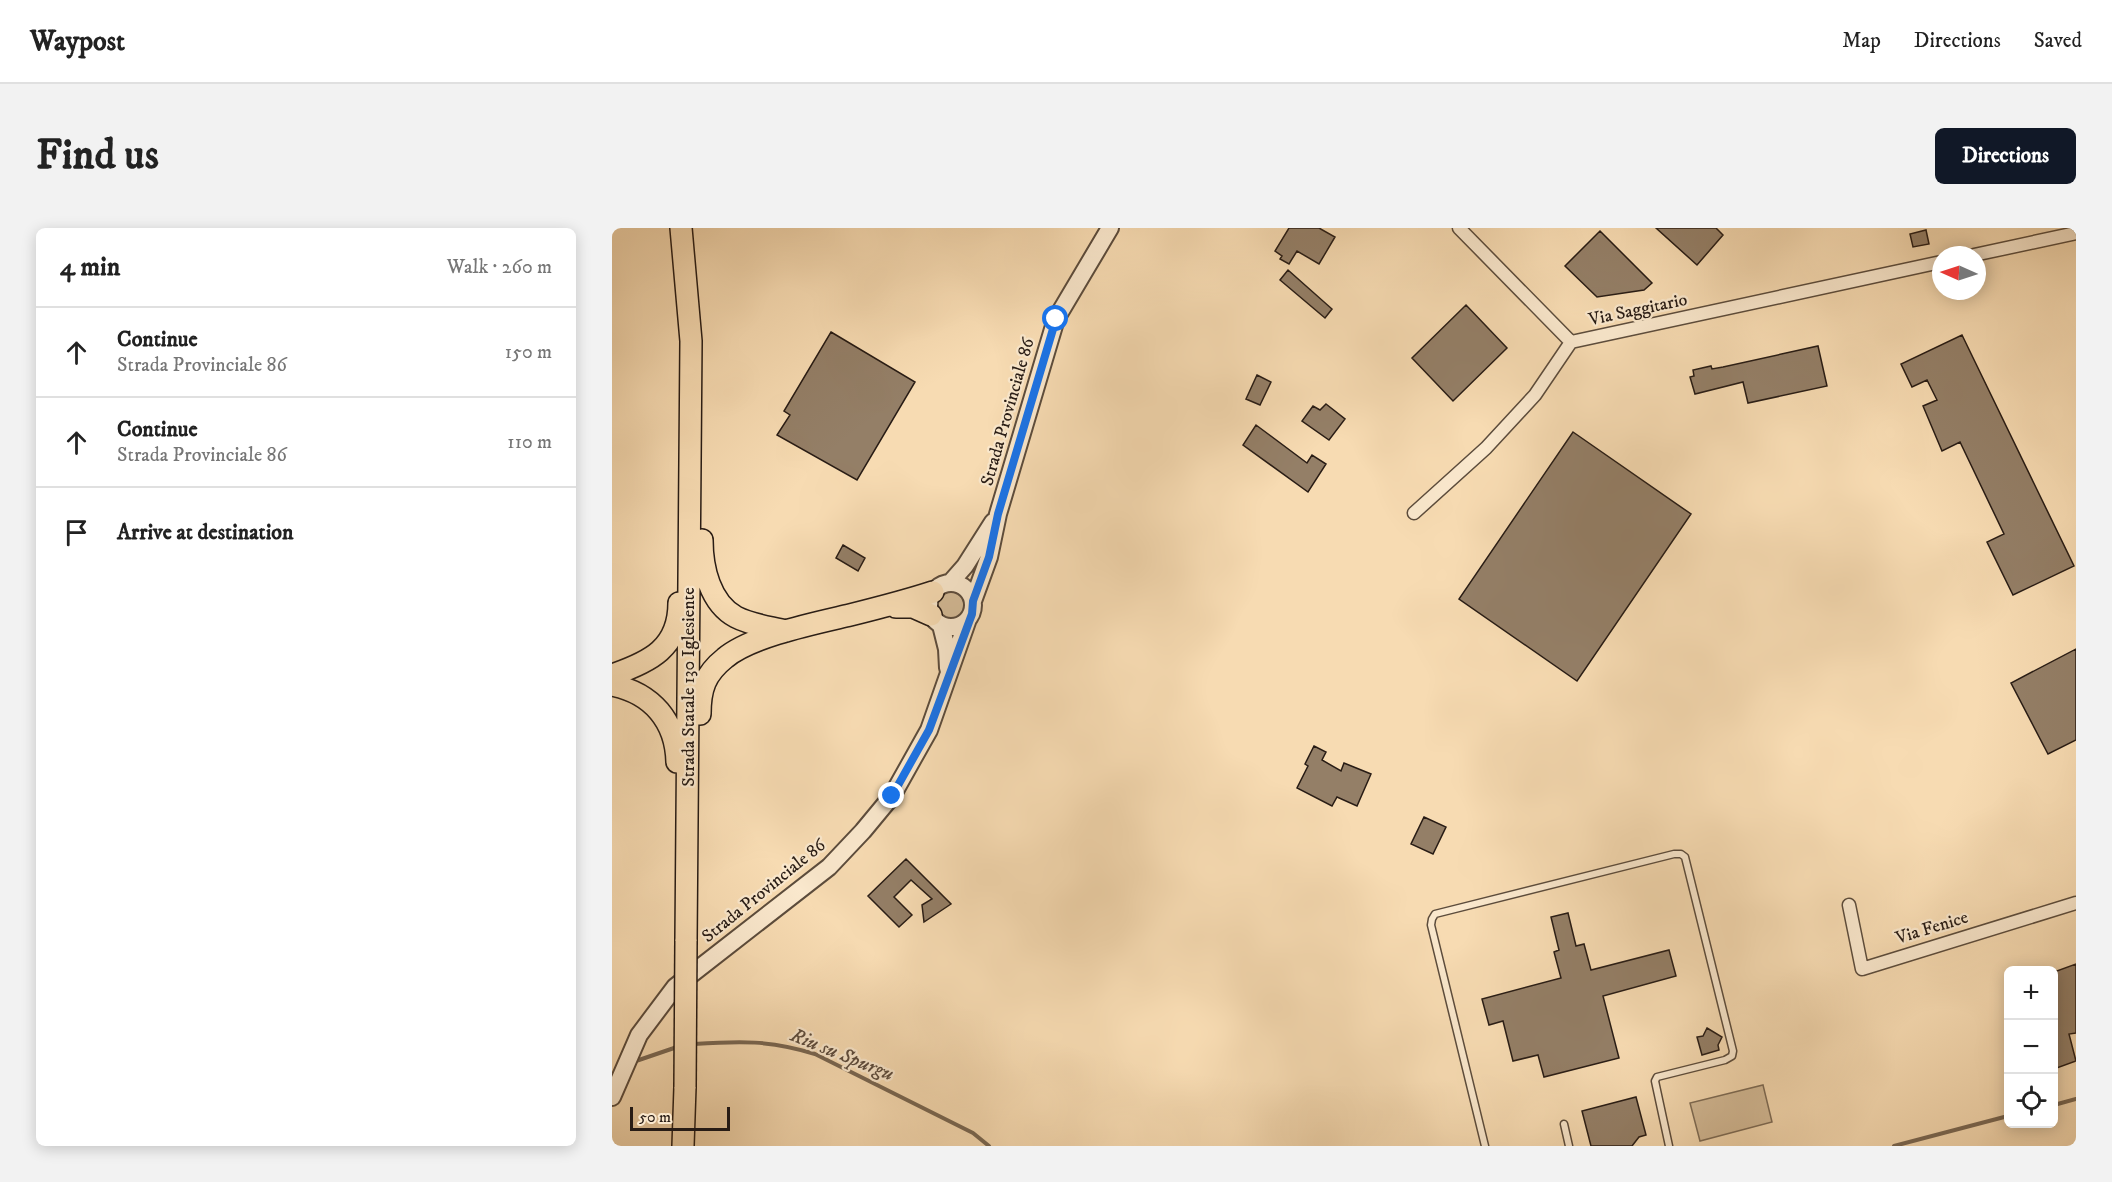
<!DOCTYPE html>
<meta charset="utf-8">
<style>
body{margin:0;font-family:"IM FELL DW Pica",serif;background:#f2f2f2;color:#222}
.controls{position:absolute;right:18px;bottom:18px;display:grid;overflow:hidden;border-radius:9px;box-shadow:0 3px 15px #0003}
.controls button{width:54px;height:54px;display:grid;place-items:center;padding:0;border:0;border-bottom:2px solid #e0e0e0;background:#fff;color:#222;font:30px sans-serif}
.compass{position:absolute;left:1320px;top:18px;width:54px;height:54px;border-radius:50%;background:#fff;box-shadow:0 3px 15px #0003;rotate:273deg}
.scale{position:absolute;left:18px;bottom:15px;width:100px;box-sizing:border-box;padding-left:6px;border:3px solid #281c15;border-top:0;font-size:16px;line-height:21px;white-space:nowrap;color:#281c15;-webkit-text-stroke:4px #fae8cd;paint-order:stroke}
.stop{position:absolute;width:18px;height:18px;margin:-14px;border:4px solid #1a73e8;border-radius:50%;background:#fff}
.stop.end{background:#1a73e8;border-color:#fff;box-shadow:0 2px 6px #0008}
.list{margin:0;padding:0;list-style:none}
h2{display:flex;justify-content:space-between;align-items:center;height:78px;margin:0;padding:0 24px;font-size:26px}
h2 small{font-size:20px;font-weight:400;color:#767676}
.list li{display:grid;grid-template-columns:39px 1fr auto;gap:18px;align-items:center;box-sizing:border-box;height:90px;padding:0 24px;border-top:2px solid #e0e0e0}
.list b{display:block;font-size:22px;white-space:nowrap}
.list p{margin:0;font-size:20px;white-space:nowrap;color:#767676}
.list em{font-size:20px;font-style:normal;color:#767676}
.icon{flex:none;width:33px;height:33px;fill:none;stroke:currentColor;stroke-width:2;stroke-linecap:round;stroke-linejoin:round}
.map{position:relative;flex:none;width:1464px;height:918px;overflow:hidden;border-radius:9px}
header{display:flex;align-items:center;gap:36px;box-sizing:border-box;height:84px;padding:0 30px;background:#fff;border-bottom:2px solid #e0e0e0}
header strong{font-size:28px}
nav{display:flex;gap:33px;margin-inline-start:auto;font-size:21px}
.intro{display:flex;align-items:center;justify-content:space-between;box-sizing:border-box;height:144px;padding:0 36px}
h1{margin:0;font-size:42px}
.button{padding:15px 27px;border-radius:9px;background:#111827;color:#fff;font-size:21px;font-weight:700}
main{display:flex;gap:36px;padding:0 36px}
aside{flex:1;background:#fff;border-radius:9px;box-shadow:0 3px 15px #0003}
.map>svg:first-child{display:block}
.green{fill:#d4bb97;stroke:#7e6c56;stroke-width:1.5}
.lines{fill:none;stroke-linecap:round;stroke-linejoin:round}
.stream{stroke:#7a6853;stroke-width:4}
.building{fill:#947f67;stroke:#281c15;stroke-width:1.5}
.service-casing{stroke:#5c4c3c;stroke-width:9}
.minor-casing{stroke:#5c4c3c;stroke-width:15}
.tertiary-casing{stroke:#5c4c3c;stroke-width:20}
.trunk-casing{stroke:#281c15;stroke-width:24}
.service{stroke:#fae8cd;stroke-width:6}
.minor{stroke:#fae8cd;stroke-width:12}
.tertiary{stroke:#fae8cd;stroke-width:16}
.trunk{stroke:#f7dbb2;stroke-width:21}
.trunk-bridge-casing{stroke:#281c15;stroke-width:24;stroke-linecap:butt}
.trunk-bridge{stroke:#f7dbb2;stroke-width:21}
.route{stroke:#1a73e8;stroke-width:8}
.labels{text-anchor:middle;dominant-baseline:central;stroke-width:4.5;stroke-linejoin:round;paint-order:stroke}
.street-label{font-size:18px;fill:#281c15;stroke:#fae8cd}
.water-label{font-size:20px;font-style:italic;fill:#5f4e3f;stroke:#fae8cd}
</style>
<header>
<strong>Waypost</strong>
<nav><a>Map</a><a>Directions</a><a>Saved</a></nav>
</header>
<div class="intro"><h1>Find us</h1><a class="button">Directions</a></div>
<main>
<aside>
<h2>4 min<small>Walk · 260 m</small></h2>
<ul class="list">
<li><svg class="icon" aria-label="ahead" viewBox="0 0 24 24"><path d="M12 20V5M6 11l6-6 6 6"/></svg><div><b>Continue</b><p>Strada Provinciale 86</p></div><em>150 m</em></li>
<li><svg class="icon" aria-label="ahead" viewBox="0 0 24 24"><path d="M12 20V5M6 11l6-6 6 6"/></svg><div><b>Continue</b><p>Strada Provinciale 86</p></div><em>110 m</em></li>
<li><svg class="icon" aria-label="arrive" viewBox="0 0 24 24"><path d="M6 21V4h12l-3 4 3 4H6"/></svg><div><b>Arrive at destination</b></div></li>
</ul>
</aside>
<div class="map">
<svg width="1464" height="918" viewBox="0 0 1464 918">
<rect width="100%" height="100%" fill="#f7dbb2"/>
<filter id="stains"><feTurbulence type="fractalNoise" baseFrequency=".00333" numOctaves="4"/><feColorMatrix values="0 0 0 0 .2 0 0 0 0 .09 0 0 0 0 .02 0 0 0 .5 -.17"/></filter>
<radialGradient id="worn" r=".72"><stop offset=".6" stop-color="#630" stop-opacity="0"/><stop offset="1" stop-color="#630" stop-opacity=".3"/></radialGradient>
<path class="green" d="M323 377a17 17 0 1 1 34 0a17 17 0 1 1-34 0Z
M1151,857L1160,894L1088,913L1078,875Z"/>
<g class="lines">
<path class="stream" d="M82,816C128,813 158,812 203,826L361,905L377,918
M24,833L65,819
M1442,877L1464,871
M1282,918L1396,888"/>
</g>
<path class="building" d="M677,0H707L723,9L707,36L685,23L677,36L668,31L670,28L663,23Z
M1044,0H1104L1111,7L1085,37Z
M1314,2L1317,16L1301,19L1298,6Z
M988,3L1040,55L1032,62L985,69L953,38Z
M676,42L720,81L713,90L668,52Z
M854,77L895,120L841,173L800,130Z
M219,104L303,154L245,252L165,207L178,187L172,183Z
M1350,107L1462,338L1401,367L1375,314L1392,306L1348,214L1330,223L1311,178L1325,172L1315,152L1300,159L1289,136Z
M1206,118L1215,158L1136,175L1131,154L1083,166L1078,149L1082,148L1081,142L1099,138L1100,141L1111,139Z
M645,147L659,154L648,177L634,171Z
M714,176L733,191L717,212L690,193L701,178L708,182Z
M644,197L695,235L700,227L714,236L696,264L631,217Z
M961,204L1079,286L965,453L847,371Z
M231,317L253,330L246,343L224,330Z
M1464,421V512L1436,526L1399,455Z
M702,518L714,524L710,532L729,543L732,535L759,546L745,578L725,569L720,578L685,560L696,538L693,536Z
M812,589L834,599L821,626L799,616Z
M294,631L339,676L312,694L310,677L320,671L299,652L282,669L300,687L287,699L256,668Z
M956,685L964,718L972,716L979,742L1057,722L1064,748L991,768L1007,830L932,849L926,827L901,833L891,793L877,797L870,771L949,750L942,724L947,722L939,689Z
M1464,736V805L1457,806L1464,833L1442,841V744Z
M1095,800L1110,809L1106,817L1107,822L1090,827L1085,809L1091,808Z
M1024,869L1034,907L1027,909L1020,918H979L970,883Z"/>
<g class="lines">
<g class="service-casing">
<path id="service" d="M952,896L957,918
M873,918L819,697L820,691L823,686L1062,626H1069L1073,629L1121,823L1120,828L1113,832L1045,849L1043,853L1057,918"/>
</g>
<g class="minor-casing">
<path id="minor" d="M847,0L959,114
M1362,27L1464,5
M802,285L874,220L923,167L959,114L1329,34
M1237,677L1250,741L1464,675"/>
</g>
<g class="tertiary-casing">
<path id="tertiary" d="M317 377a22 22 0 1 1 44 0a22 22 0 1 1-44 0Z
M338,355L353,338L381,294
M361,373L377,329L386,286L444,91L498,0
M329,397L335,421L336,440
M0,869L27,807L63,759L217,639L251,603L280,568L317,502L356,391"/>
</g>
<g class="trunk-casing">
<path id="trunk" d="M69,0L79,113L74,713
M90,312C90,340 98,375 124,389C139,397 158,399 174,403
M284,379H301L319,387
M0,447C38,434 67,420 67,375
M0,457C40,465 64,493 65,534
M88,486C88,461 93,446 113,430C139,408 204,395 238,387C266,380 294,373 321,364
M71,918L73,859"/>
</g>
<use href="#service" class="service"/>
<use href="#minor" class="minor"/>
<use href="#tertiary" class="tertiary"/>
<use href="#trunk" class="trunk"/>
<g class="trunk-bridge-casing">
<path id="trunk-bridge" d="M73,859L74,713"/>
</g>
<use href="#trunk-bridge" class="trunk-bridge"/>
</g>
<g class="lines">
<path class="route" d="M280,568L317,502L360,386L361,373L377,329L386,286L444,91"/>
</g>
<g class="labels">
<g class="street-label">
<text transform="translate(1026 82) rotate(-12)">Via Saggitario</text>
<text transform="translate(396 184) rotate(-74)">Strada Provinciale 86</text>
<text transform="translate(77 459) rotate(-90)">Strada Statale 130 Iglesiente</text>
<text transform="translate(152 663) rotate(-39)">Strada Provinciale 86</text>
<text transform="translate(1320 700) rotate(-17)">Via Fenice</text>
</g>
<g class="water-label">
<text transform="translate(230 827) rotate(22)">Riu su Spurgu</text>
</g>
</g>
<rect width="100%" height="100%" filter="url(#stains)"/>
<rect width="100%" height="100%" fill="url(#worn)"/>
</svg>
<div class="controls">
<button>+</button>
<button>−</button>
<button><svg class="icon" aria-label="locate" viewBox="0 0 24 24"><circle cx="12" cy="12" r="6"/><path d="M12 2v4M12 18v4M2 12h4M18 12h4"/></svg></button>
</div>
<svg class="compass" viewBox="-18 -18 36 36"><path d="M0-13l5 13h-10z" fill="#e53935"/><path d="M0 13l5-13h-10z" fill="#767676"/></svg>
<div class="scale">50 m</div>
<div class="stop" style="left:444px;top:91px"></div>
<div class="stop end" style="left:280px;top:568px"></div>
</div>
</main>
